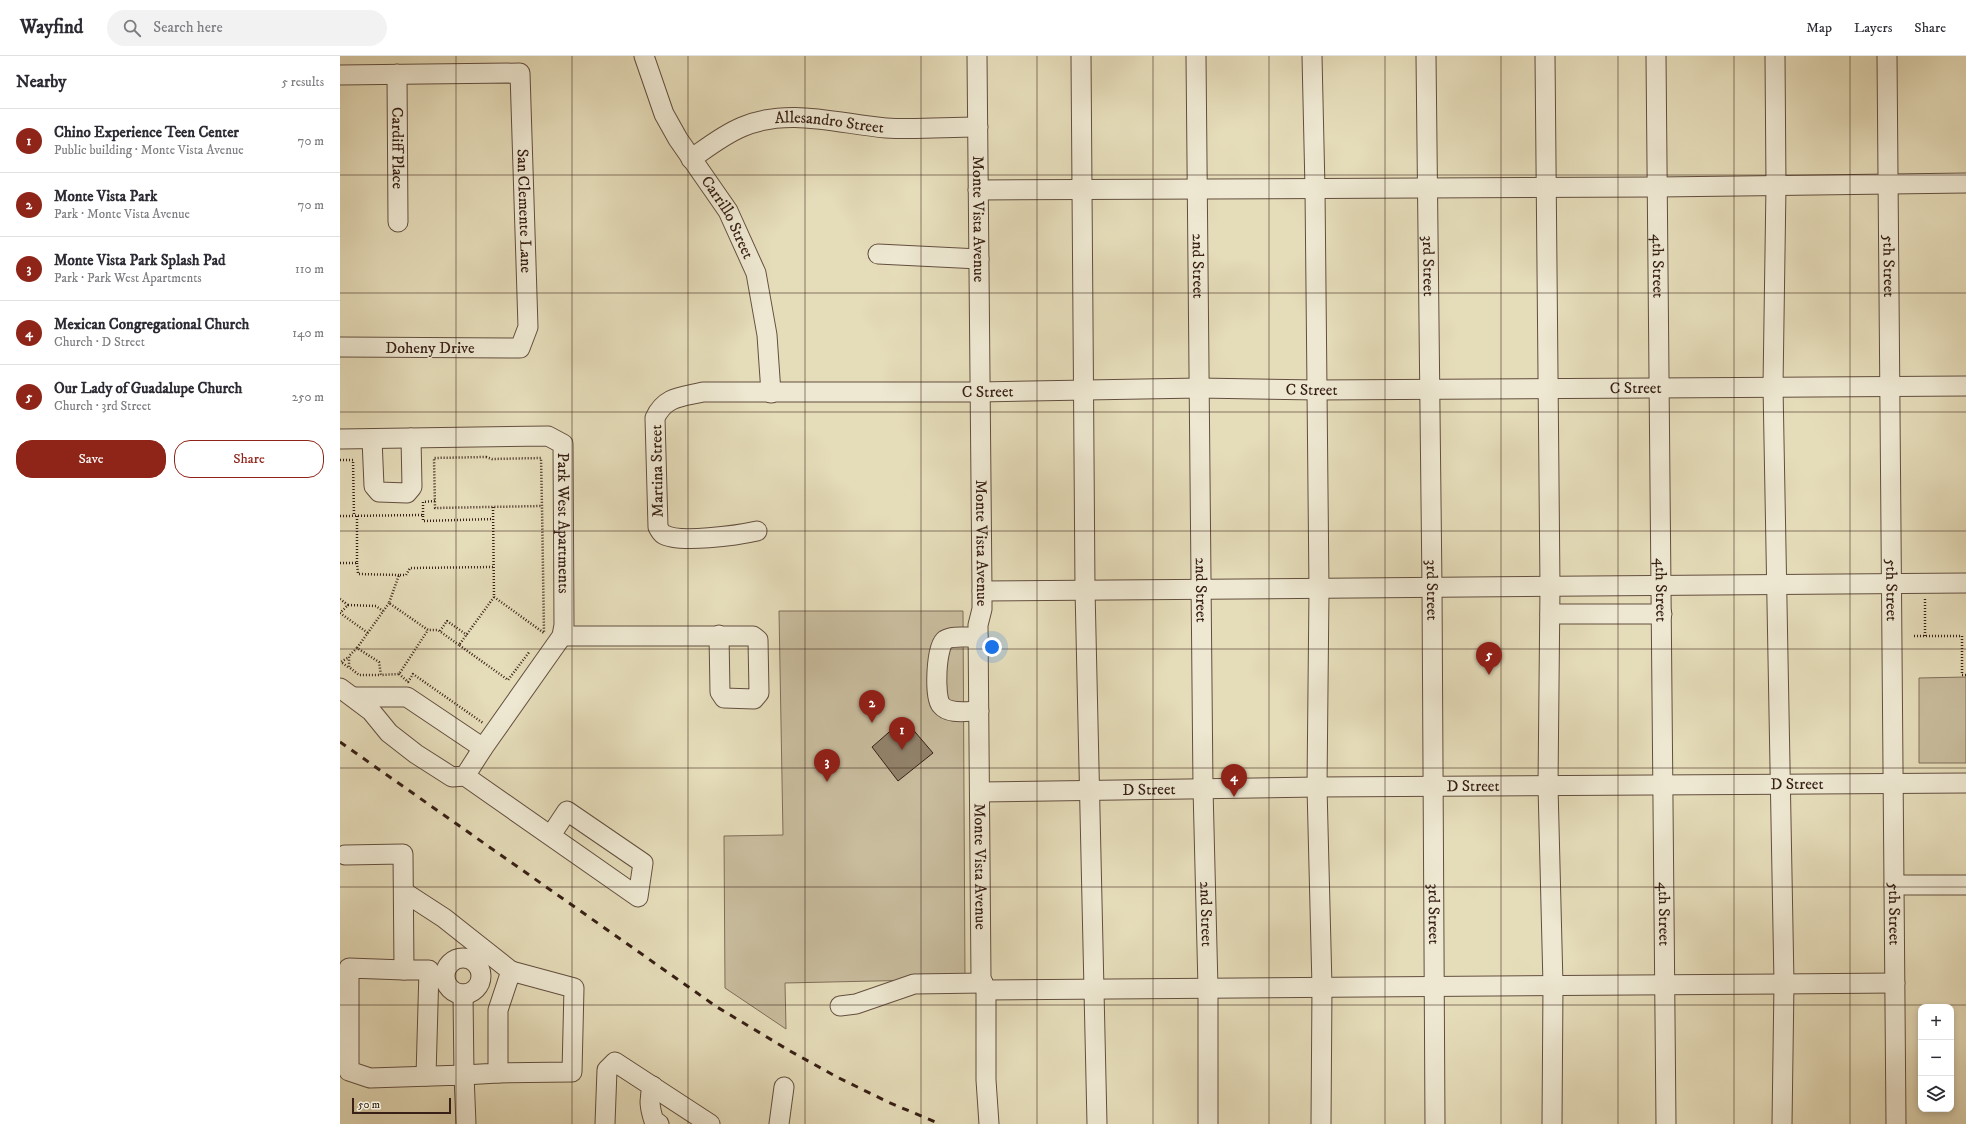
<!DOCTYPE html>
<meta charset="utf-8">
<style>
body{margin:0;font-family:"IM FELL DW Pica",serif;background:#f2f2f3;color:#2b2b33}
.controls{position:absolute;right:12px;bottom:12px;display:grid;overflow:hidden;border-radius:8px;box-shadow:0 2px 6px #0003}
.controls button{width:36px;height:36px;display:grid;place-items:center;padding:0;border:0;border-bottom:1px solid #e1e1e2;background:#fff;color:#2b2b33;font:20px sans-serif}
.scale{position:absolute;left:12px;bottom:10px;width:99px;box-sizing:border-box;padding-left:4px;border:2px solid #382016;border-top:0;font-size:11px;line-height:14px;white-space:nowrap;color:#382016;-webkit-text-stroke:3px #eee8d2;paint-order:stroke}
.you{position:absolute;left:652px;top:591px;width:14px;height:14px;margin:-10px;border:3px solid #fff;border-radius:50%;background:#1a73e8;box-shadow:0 0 0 6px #1a73e833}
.badge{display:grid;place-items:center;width:26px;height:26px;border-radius:50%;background:#8f2418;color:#fff;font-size:13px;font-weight:700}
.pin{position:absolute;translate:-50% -33px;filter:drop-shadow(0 1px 2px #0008)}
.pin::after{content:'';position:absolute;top:21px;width:14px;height:12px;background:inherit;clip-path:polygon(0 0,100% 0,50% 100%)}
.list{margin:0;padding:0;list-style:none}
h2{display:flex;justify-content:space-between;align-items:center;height:52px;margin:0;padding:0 16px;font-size:17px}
h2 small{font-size:13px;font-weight:400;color:#7c7c81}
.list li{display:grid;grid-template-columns:26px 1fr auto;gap:12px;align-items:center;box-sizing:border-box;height:64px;padding:0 16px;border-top:1px solid #e1e1e2}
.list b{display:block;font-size:15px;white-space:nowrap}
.list p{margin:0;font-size:13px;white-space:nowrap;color:#7c7c81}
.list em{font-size:13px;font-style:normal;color:#7c7c81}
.actions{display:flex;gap:8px;padding:12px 16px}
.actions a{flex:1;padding:9px 0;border:1px solid #8f2418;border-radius:16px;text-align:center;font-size:14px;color:#8f2418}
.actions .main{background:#8f2418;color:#fff}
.icon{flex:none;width:22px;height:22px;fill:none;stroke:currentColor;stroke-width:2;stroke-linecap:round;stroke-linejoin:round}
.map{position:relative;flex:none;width:1626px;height:1068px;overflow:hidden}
header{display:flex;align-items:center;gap:24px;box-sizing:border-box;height:56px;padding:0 20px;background:#fff;border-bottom:1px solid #e1e1e2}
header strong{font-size:19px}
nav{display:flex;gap:22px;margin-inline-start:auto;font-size:14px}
.search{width:280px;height:36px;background:#f2f2f3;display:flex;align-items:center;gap:10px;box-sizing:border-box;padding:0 14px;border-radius:22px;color:#7c7c81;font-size:15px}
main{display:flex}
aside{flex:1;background:#fff}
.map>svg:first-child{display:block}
.green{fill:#c8bc9d;stroke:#806e5a}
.building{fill:#92826b;stroke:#382016}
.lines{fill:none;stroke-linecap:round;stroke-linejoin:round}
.minor-casing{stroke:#634f3f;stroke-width:21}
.path{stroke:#382016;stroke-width:2.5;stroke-dasharray:1 2;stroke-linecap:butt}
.minor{stroke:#eee8d2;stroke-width:19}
.rail{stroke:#382016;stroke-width:3;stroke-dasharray:7 7;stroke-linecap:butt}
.grid{fill:none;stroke:#382016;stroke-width:1;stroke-opacity:0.55}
.labels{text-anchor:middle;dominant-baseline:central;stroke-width:3;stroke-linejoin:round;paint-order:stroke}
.street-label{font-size:16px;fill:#382016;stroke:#eee8d2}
</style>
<header>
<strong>Wayfind</strong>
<div class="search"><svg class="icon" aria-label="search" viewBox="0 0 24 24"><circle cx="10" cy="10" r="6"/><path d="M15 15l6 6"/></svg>Search here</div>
<nav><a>Map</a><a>Layers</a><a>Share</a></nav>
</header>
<main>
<aside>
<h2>Nearby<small>5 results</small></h2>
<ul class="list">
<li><span class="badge">1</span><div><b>Chino Experience Teen Center</b><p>Public building · Monte Vista Avenue</p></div><em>70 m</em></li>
<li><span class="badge">2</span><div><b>Monte Vista Park</b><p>Park · Monte Vista Avenue</p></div><em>70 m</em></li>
<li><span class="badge">3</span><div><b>Monte Vista Park Splash Pad</b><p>Park · Park West Apartments</p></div><em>110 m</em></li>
<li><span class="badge">4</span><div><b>Mexican Congregational Church</b><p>Church · D Street</p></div><em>140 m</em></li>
<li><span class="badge">5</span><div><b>Our Lady of Guadalupe Church</b><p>Church · 3rd Street</p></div><em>250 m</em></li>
</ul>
<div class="actions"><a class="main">Save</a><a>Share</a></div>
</aside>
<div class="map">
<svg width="1626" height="1068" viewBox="0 0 1626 1068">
<rect width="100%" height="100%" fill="#e5dcb9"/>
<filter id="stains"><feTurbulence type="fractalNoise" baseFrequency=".005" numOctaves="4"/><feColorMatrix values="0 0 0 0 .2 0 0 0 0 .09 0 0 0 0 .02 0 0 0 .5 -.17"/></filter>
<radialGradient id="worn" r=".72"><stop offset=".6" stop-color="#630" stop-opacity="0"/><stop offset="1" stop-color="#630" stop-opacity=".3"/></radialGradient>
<path class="green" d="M439,555H623L625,923L445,927L446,973L385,932L384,780L443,779Z
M1626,621V707H1579V622Z"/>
<path class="building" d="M564,663L593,697L558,725L532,691Z"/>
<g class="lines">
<g class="minor-casing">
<g id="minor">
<path id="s1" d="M304,0L324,58L338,83L388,155L416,217L427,279L431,337"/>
<path id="s2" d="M637,0L642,535V553L638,569L641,922L646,934V1024L649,1068"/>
<path d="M741,0L745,533L757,1068"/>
<path id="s3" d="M856,0L863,732L868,932V1068"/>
<path d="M972,0L975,133L979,534L977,731L982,931L981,1068"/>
<path id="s4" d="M1086,0L1092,532L1095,1068"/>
<path d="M1205,0L1210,531L1208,730L1213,929L1212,1068"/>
<path id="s5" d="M1316,0L1326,1068"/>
<path d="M1435,0L1436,130L1433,330L1444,927L1442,1068"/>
<path id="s6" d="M1547,0L1556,1068"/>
<path id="s7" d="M57,18L58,166"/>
<path id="s8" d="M0,19L180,17L188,271L180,292L0,291"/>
<path id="s9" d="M351,103C368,91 383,79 402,71C448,51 499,68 546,72C576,74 607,71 638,71"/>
<path d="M638,134L1318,131L1626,127"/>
<path d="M538,198L639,203"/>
<path id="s10" d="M0,383L208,380L223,388L224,569L222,580L143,692L125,720L112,721L76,698L49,677L31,655L0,632"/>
<path d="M32,383L34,430L39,436L67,437L72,431L71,382"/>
<path id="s11" d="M417,475C399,479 338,488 323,478C321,477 319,473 318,471L315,362C325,340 342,341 363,336H640L859,332L977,334L1626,330"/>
<path d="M642,535L1626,527"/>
<path d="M1210,558H1322"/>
<path d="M222,580H413L418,584L419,637L414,643L384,642L380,636L379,579"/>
<path d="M638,581C628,582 613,579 605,584C596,590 594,641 601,649C609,659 627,655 639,655"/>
<path d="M13,641H67L143,692"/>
<path d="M125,720L298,841L303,807L227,755L211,779"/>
<path id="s12" d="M640,736L977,731L1626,727"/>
<path d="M5,799L63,798L64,914L9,912V1015L30,1022L124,1019L126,1068"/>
<path d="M1554,829H1626"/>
<path d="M64,836L104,862L171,915L158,954V1017L124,1019L123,938"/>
<circle cx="123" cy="920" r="18"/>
<path d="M64,914H89L86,1020"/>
<path d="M646,934L1555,927"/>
<path d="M500,950L516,948L574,928L643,927"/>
<path d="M158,1017L232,1016L234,932L171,915"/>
<path d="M313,1030C308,1043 310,1053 314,1065L319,1068"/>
<path d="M265,1068L267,1014L275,1006L370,1068"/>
<path d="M439,1068L444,1031"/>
</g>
</g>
<path class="path" d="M146,401L152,403L201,402L202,450L95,452L94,402Z
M0,404H13L14,460
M153,451L154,541L204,577L202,450
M83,459V446L95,445
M0,460L83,459V465L153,463
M0,507H17V460
M17,507L18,518L59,519
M154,541L119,589L168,624L190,595
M0,543L8,549L0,557
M1585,543V580
M49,547L17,592L39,606L41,619L59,618L88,574
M8,549L36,550L43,555
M0,557L28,577
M100,575L107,565L127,579
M1574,580H1622V619H1626
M119,589L98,574H88L49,547L59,519H66L70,512L154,511
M17,592L9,600V611L19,619H41
M8,611L1,606L9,601
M59,618L68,626L73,618L143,667"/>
<use href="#minor" class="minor"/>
<path class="rail" d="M0,686L377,951L450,995L497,1021L548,1046L600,1068"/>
</g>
<path class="grid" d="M116,0V1068M232,0V1068M348,0V1068M465,0V1068M581,0V1068M697,0V1068M813,0V1068M929,0V1068M1045,0V1068M1161,0V1068M1278,0V1068M1394,0V1068M1510,0V1068M0,119H1626M0,237H1626M0,356H1626M0,475H1626M0,593H1626M0,712H1626M0,831H1626M0,949H1626"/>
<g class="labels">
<g class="street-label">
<text stroke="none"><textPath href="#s9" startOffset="149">Allesandro Street</textPath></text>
<text stroke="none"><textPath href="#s7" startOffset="74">Cardiff Place</textPath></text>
<text stroke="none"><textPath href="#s8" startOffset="318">San Clemente Lane</textPath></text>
<text stroke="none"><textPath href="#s1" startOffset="183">Carrillo Street</textPath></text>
<text stroke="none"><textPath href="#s2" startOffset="163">Monte Vista Avenue</textPath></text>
<text stroke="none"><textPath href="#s3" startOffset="210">2nd Street</textPath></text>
<text stroke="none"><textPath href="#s4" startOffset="210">3rd Street</textPath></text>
<text stroke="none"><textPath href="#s5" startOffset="210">4th Street</textPath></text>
<text stroke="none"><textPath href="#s6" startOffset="210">5th Street</textPath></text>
<text x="90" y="292">Doheny Drive</text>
<text stroke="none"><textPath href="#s11" startOffset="1203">C Street</textPath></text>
<text stroke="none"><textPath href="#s11" startOffset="879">C Street</textPath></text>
<text stroke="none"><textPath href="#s11" startOffset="555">C Street</textPath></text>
<text transform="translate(317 415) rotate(-91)">Martina Street</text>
<text stroke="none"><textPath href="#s10" startOffset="304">Park West Apartments</textPath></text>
<text stroke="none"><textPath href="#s2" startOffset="487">Monte Vista Avenue</textPath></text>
<text stroke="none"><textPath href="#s3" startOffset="534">2nd Street</textPath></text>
<text stroke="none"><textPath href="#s4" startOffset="534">3rd Street</textPath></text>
<text stroke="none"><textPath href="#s5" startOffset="534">4th Street</textPath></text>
<text stroke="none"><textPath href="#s6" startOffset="534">5th Street</textPath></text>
<text stroke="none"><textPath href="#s12" startOffset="817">D Street</textPath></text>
<text stroke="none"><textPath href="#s12" startOffset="493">D Street</textPath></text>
<text stroke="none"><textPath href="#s12" startOffset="169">D Street</textPath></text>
<text stroke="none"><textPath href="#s2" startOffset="811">Monte Vista Avenue</textPath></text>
<text stroke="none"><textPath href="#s3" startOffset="858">2nd Street</textPath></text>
<text stroke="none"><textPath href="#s4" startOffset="858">3rd Street</textPath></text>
<text stroke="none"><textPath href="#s5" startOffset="858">4th Street</textPath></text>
<text stroke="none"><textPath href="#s6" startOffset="858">5th Street</textPath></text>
</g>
</g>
<rect width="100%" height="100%" filter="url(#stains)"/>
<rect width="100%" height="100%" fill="url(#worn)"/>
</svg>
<div class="controls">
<button>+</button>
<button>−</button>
<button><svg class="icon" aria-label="layers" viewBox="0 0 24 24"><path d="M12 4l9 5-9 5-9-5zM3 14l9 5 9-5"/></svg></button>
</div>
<div class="scale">50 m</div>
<div class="you"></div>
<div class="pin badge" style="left:562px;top:694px">1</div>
<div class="pin badge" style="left:532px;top:667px">2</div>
<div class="pin badge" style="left:487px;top:726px">3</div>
<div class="pin badge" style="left:894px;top:741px">4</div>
<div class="pin badge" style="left:1149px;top:619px">5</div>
</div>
</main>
